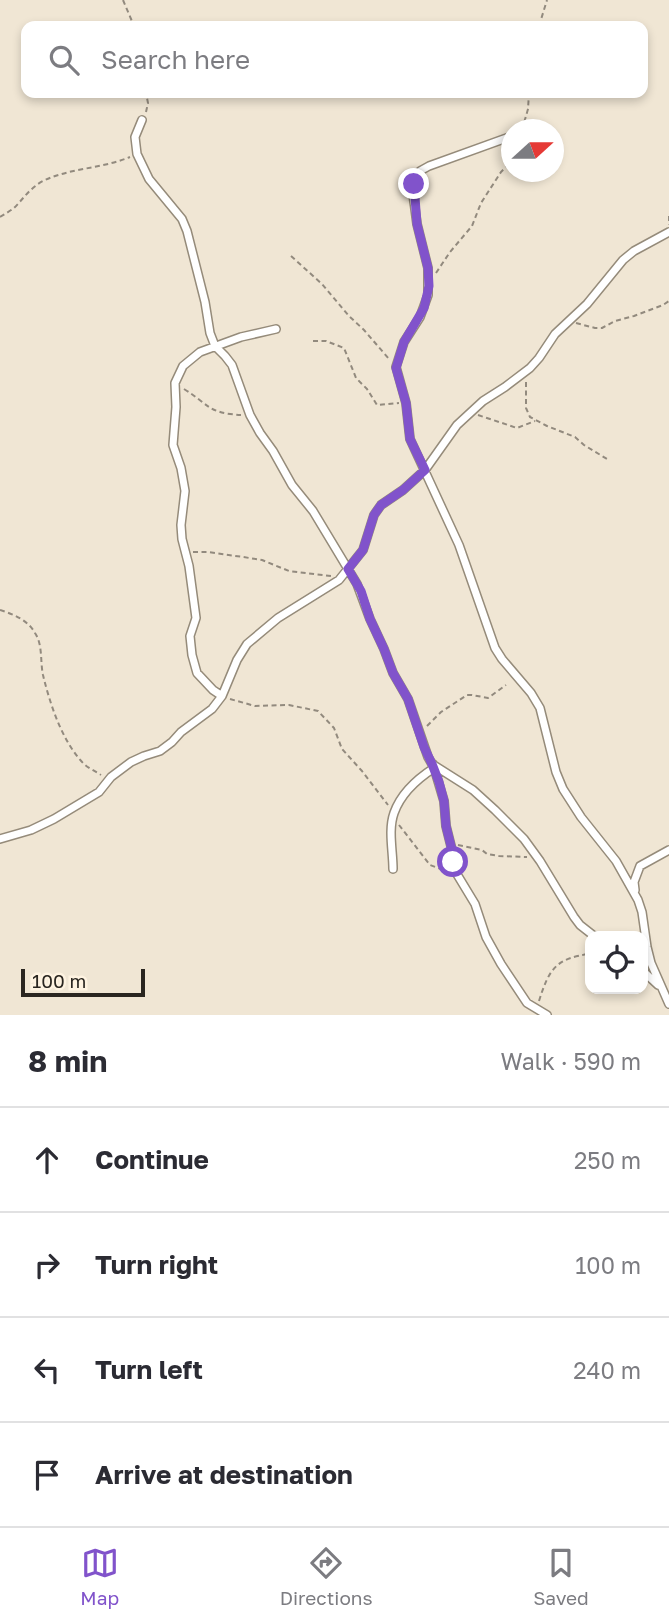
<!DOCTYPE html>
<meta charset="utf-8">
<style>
body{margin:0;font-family:"Golos Text",sans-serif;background:#f2f2f3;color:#2b2b33}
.controls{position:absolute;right:21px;bottom:21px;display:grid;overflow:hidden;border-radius:14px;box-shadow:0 4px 10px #0003}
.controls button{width:63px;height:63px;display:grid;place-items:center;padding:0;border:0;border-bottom:2px solid #e1e1e2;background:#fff;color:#2b2b33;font:35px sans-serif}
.compass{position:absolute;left:501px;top:119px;width:63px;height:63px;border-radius:50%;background:#fff;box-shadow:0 4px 10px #0003;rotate:69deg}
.scale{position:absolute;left:21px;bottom:18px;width:124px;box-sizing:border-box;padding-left:7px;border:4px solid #2a2620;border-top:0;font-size:19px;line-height:24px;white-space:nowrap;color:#2a2620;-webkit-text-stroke:5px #fef3e1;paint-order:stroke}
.stop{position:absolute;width:21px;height:21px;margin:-16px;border:5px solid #8153cb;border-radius:50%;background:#fff}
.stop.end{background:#8153cb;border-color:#fff;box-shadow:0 2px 7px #0008}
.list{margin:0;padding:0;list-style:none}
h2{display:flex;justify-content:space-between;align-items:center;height:91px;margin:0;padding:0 28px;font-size:30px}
h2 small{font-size:23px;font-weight:400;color:#7c7c81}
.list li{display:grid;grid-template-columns:46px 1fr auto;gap:21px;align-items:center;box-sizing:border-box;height:105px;padding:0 28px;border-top:2px solid #e1e1e2}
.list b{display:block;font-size:26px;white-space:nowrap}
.list em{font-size:23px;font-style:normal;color:#7c7c81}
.icon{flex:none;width:38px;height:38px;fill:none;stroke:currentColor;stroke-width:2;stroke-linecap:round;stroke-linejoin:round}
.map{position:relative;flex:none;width:669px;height:1015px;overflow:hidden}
.search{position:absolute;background:#fff;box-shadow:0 4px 10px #0003;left:21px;right:21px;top:21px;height:77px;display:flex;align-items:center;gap:18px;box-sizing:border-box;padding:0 24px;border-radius:14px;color:#7c7c81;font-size:26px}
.sheet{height:511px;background:#fff}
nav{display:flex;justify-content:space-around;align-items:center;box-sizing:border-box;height:98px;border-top:2px solid #e1e1e2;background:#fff;font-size:19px;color:#7c7c81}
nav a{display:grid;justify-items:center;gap:4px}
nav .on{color:#8153cb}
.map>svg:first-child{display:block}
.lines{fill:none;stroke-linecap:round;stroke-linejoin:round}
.minor-casing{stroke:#958b7a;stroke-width:10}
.path{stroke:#928a7e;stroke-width:2;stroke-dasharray:5 3.5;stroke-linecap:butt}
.minor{stroke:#fff;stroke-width:7}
.route{stroke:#8153cb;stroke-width:9}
</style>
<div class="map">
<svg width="669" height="1015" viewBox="0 0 669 1015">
<rect width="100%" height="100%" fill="#f0e6d4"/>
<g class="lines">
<g class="minor-casing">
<path id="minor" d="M142,120L135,137L137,154L149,179L182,219L187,231L205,302L210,333L215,346L225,356L232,365L250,415L260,433L273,451L292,485L313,511L357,584L370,619L384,649L393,673L408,699L428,757L432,764L473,790L495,810L524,839L540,861L574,917L580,925L594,936
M512,136L429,166L420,171L416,177L414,184L413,194L417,224L428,268V295L420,317L404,342L396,367L406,403L410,439L459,545L495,648L502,659L531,693L540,708L556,772L563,789L581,817L616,861L638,900L642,912L647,947L651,963L669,1004
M222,696L213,690L197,673L192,655L190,636L196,618L189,566L182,539L181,525L185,491L181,468L173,445L176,407L175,383L183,366L200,352L241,337L276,329
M433,764L444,801L446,826L452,850V862L455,871L475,904L486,937L501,964L527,1003L547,1015
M0,839L31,830L54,819L99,792L111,777L131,762L144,756L160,751L172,742L181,732L212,709L222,696L237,660L247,644L278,618L339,580L363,550L374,515L381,505L403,490L425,470L457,425L483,401L505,387L530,368L539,358L555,334L587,304L623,260L634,251L669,232
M393,869C393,851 388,830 394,813C401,793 417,779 434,768
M635,890L634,882L640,866L669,850
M643,971L658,985"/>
</g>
<path class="path" d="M123,0L134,26
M539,26L547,0
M146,112L148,103L146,93
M522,130L528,109L529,93
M669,216V225
M0,217C5,214 10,211 14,208C24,198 30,188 43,181C69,168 101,169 130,157
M291,256L322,284L349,316L364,330L389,359
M436,273L450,252L472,226L481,203L501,172L508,165L512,150
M576,323L595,328H602L615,321L634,316L663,305L669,301
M313,341H326L344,348L356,378L367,389L377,405L399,403
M526,382V408L530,417L547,426L575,437L584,445L607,459
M184,389C210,405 207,413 241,415
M478,415L517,428L535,421
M193,552H208L243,557L262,560L289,571L331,576
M0,610C13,614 28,620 35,633C43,645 40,661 43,675C50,704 62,741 83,763C88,768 95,771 101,775
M230,699L255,706L289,705L318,711L334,728L342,749L362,771L388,805
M427,726L441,712L467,695H472L488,698L506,685
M399,825L430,865L446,871
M458,845L482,850L487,854L499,856L527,857
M539,1001C549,969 556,958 590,954"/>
<use href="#minor" class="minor"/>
</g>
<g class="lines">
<path class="route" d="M414,184L417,224L428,268L429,286L424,308L404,342L396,368L406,403L410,439L425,470L403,490L381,505L374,515L363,550L348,569L361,591L370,619L384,649L393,673L408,699L424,747L432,764L439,782L444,801L446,826L452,850L453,862"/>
</g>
</svg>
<div class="controls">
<button><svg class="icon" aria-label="locate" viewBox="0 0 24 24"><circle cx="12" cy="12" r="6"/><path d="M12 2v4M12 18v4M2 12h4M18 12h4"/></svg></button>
</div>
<svg class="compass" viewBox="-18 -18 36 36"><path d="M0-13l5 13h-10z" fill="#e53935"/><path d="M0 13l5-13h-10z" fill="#7c7c81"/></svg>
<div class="scale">100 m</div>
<div class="stop" style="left:453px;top:862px"></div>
<div class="stop end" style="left:414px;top:184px"></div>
<div class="search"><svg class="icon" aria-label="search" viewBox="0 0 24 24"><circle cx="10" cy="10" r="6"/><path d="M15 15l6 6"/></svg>Search here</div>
</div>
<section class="sheet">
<h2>8 min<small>Walk · 590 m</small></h2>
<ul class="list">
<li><svg class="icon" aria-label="ahead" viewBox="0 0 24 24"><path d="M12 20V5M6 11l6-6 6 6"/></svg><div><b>Continue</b></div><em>250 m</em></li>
<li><svg class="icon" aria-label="right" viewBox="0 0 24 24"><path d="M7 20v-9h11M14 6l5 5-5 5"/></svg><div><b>Turn right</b></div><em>100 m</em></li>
<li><svg class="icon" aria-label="left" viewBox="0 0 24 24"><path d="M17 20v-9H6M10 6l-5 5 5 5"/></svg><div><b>Turn left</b></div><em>240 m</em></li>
<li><svg class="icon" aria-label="arrive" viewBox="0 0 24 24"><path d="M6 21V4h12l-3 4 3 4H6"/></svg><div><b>Arrive at destination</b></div></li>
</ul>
</section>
<nav>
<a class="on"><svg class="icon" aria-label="map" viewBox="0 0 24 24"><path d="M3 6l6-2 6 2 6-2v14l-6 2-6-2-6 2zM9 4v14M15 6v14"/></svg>Map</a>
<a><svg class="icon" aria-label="directions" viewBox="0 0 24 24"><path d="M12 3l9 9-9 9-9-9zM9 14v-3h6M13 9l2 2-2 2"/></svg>Directions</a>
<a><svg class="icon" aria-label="saved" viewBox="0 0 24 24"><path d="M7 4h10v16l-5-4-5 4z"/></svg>Saved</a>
</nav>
